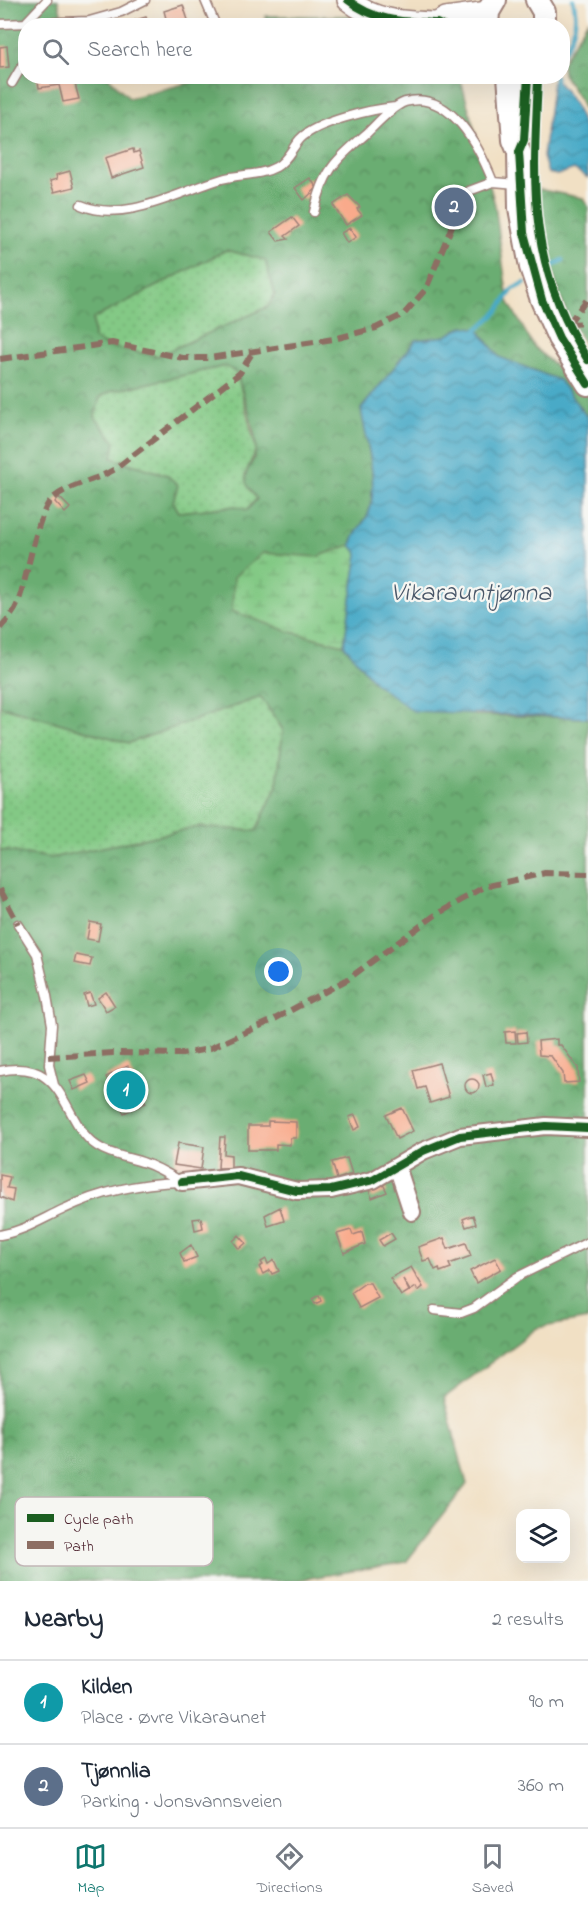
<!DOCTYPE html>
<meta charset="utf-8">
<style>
body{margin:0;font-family:"Indie Flower",sans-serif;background:#f2f2f3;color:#1f2937}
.controls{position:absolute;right:18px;bottom:18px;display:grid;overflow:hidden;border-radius:12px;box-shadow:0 6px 24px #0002}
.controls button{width:54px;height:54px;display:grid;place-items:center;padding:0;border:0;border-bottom:2px solid #e0e1e3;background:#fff;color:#1f2937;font:30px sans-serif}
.you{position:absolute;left:279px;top:972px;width:21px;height:21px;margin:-15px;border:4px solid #fff;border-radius:50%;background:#1a73e8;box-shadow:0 0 0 9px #1a73e833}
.badge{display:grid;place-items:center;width:39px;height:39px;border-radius:50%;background:#0f766e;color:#fff;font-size:20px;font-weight:700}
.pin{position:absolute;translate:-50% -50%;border:3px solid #fff;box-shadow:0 2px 6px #0006}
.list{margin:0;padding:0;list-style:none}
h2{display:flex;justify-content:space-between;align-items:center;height:78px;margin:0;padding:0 24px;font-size:26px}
h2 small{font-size:20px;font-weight:400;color:#747a83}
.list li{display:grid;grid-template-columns:39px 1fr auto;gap:18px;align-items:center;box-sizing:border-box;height:84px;padding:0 24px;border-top:2px solid #e0e1e3}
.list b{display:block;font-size:22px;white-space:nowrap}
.list p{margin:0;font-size:20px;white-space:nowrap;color:#747a83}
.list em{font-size:20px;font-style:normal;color:#747a83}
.icon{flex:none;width:33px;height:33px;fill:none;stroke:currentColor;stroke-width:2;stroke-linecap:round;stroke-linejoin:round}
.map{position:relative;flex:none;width:588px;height:1581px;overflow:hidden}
.search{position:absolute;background:#fff;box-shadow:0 6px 24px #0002;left:18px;right:18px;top:18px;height:66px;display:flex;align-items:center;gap:15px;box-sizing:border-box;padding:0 21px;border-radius:24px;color:#747a83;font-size:22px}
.sheet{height:246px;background:#fff}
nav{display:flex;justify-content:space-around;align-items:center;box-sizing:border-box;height:84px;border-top:2px solid #e0e1e3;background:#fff;font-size:16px;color:#747a83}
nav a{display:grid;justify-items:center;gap:3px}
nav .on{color:#0f766e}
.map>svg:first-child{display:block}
.grass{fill:url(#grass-dots);stroke:#667458;stroke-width:1.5}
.forest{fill:url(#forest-crowns);stroke:#5a664e;stroke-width:1.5;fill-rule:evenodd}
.wetland{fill:url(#wetland-marsh);stroke:#667458;stroke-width:1.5}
.water{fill:url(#water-waves);stroke:#496479;stroke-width:1.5}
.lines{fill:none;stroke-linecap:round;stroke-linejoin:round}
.stream{stroke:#48aac7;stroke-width:4.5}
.building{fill:#f9aa8b}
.service-casing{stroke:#9e8078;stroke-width:11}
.minor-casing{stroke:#9e8078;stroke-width:20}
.tertiary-casing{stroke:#9e8078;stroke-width:24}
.secondary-casing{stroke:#9e8078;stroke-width:26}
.service{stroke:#fff;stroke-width:8}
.minor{stroke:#fff;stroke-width:16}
.tertiary{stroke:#fff;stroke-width:21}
.secondary{stroke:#fff;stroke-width:22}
.quiet{stroke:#8d6e63;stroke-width:6;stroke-dasharray:12 6;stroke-linecap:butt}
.cycleway-casing{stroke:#f6f6f2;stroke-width:11}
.cycleway{stroke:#1b5e20;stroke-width:8}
.labels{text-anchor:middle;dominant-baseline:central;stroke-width:4.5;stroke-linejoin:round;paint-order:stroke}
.water-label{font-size:26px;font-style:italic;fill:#495769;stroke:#f6f6f2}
.key{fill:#f6f6f2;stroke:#c2b6b6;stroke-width:1.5}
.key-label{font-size:16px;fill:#4a1f2b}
</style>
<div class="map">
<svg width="588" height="1581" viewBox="0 0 588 1581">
<defs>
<pattern id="grass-dots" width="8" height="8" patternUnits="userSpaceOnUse" patternTransform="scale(1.5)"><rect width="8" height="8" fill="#83c985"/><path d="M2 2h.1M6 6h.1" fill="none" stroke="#73ac73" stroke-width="1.8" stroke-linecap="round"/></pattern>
<pattern id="forest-crowns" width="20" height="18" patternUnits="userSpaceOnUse" patternTransform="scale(1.5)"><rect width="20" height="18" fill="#6aad72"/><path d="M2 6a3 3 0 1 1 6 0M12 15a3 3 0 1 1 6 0" fill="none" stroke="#598c5e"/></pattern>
<pattern id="wetland-marsh" width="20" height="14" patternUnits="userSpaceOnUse" patternTransform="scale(1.5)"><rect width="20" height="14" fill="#83c985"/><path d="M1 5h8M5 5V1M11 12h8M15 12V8" fill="none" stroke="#73ac73"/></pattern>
<pattern id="water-waves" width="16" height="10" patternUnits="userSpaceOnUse" patternTransform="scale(1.5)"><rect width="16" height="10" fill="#48aac7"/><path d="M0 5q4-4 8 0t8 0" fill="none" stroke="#3e8aa2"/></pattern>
</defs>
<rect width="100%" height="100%" fill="#f6f6f2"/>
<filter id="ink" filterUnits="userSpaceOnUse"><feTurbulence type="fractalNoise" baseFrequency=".0167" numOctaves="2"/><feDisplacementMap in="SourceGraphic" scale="12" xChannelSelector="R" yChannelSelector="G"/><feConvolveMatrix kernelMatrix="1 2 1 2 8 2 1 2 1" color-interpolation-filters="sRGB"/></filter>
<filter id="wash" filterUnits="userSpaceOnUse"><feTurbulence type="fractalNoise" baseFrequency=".008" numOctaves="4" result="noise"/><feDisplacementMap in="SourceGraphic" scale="24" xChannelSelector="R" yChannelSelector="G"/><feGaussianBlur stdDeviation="1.35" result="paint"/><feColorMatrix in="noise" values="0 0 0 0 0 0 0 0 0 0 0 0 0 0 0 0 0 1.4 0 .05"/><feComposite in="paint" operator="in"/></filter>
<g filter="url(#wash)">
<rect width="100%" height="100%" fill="#f1e0c4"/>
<path class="grass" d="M226,250L265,260L275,294L268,307L157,356L109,347L94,339L92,319Z
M226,366L237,374L256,449L245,475L257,498L247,510L236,506L179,512L173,502L167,475L112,458L94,417L100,397L112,391Z
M261,697L283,730L277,786L256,831L199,827L51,858L0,850V706L129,743Z"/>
<path class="forest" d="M0,0H58L64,25L26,26V76L108,77L129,98L212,77H460L495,205L508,301L534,347L588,395V418L559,380L499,357L478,329L464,326L446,336L416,340L361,409C366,441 379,480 369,512C365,524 356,527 351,545L317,557L263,553L232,611L288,631L344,645L376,684L474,715L588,718V1319L537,1328L444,1398L467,1484L406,1562L292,1581H0V850L51,858L199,827L256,831L277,786L283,730L261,697L129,743L0,706ZM226,250L265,260L275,294L268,307L157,356L109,347L94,339L93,319ZM226,366L237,374C242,392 256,430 256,448C255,471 232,471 257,499L247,510L236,506L179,512L173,502L178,485L167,475L112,458L115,442L95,417L100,397L112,391Z
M266,16H356L375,26H262Z
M588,20V122L580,101L563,74L562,62Z
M537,189L583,198L588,207V348C552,303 547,244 537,189Z"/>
<path class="wetland" d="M351,545L358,554L344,645L288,631L232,611L234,577L263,553L317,557Z"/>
<path class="water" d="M553,80L557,81C586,114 588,136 588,178L574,169L557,175L548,173L543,157Z
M464,326L478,329L499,357L559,380L588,418V718L413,711L376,684L344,645L358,554L351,545C356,527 365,524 369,512C379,480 366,441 361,409L416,340L446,336Z"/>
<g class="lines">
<path class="stream" d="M562,54C573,37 579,20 573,0
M555,76V81
M549,268L563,260
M478,329L497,312L513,289L525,283"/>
</g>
<g id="blocks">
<path class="building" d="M183,5L190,26H168L164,11Z
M146,17L149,24L134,26L133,21Z
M7,46L9,67L0,68V47Z
M37,76H73L79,99L63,102L59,85L39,88Z
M133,149L134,153L139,151L144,167L111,178L105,158Z
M70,171L74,187L54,192L50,181L57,179L56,175Z
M310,178L317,188L304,200L295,188Z
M348,195L360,207L357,209L362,215L346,225L333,205Z
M292,217L299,226L285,236L288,239L278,241L271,232Z
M350,228L356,237L347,243L341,233Z
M59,497L70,508L65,513L55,502Z
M90,922L101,924L98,941L87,939Z
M76,955L92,958L90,966L74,963Z
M106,992L115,1006L106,1011L98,998Z
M90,993L94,1004L87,1006L84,995Z
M515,1031L516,1043H506L505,1032Z
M526,1032L527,1042L518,1043L517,1033Z
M557,1039V1045H561L578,1068L579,1082L564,1083L563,1073L551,1056L539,1055L538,1041Z
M439,1063L449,1097L430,1103L425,1087L418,1089L413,1070Z
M128,1066L146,1103L124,1113L106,1077Z
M491,1073L494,1085L486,1087L483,1075Z
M86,1075L90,1083L74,1090L70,1081Z
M465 1086a7 7 0 1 1 14 0a7 7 0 1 1-14 0Z
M402,1108L413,1131L397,1139L386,1115Z
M355,1115L360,1127L354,1130L349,1117Z
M268,1121L296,1122V1138H290V1145L276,1144V1150H248V1126H268Z
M220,1137H225L224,1154L231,1155V1168H218Z
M178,1143L204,1147L201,1169L174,1165Z
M347,1158L352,1174L337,1179L332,1162Z
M0,1175L10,1177L7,1188L14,1189L12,1202L0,1197Z
M382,1182L387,1192L372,1198L368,1187Z
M280,1207L284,1221L268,1226L265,1215Z
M473,1215L476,1224L466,1227L463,1219Z
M201,1218L203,1228L195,1230L193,1219Z
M351,1230L353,1235L362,1232L365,1244L344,1253L337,1234Z
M391,1233L395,1239L383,1246L379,1240Z
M239,1235L246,1243L239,1249L233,1241Z
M444,1238L448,1249L466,1243L471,1256L449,1264L451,1268L440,1272L439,1268L435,1270L430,1259L423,1261L418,1247Z
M191,1245L197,1257L184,1262L180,1253Z
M495,1258L501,1269L476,1283L470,1271Z
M266,1259L268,1264L274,1260L279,1271L272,1274L270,1270L263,1274L259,1267L263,1265L261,1262Z
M411,1267L423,1287L418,1291L416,1287L410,1291L403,1279L409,1291L401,1296L390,1278Z
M365,1283H370L378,1298L359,1308L351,1293Z
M319,1295L321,1301L315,1304L312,1299Z"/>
</g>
</g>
<g filter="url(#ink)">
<use href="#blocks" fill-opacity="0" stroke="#9e8078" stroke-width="1.5"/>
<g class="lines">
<g class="service-casing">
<path id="service" d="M205,0L216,26
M27,21L47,0
M0,24L89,21L121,12L145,0
M12,83L26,59
M81,205C125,224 180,191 222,179C240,174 260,176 276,167C287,161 292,148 300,139C316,122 372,109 395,107
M314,212C324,170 334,162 366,134C377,124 391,107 405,102C451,89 480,149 493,182L517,184
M454,221L469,191L493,182
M18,924L37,954L47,996L52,1025L49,1065L54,1085
M0,1071C68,1057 61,1122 97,1146C112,1156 129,1157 145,1163C157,1167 170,1175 182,1182
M0,1235C24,1231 42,1219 64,1209C101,1191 141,1183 181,1182
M434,1310L461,1313L474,1308L517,1277L588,1242"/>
</g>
<g class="minor-casing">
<path id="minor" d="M397,1166L412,1212
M182,1182L238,1176L297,1191L331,1190L373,1180L423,1151L460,1136L546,1126L588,1128"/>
</g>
<g class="tertiary-casing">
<path id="tertiary" d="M348,0C375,22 404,22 437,23L443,26
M437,23L446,18L488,12"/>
</g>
<g class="secondary-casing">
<path id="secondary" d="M537,0L544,12V26
M487,26L488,12L495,0
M509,76L514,140L519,152L520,208L531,267L542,300L559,338L588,384
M525,128L528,76"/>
</g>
<use href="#service" class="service"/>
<use href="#minor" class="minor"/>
<use href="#tertiary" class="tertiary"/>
<use href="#secondary" class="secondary"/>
<path class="quiet" d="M568,324L588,298
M568,324L588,323
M0,359L112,343L183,358H209L334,339L376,328L404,314L426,289L454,221
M0,628C6,621 14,613 17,605C27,582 36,514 52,499C69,484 95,481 115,469L240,373L252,353
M0,889L18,924
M48,1057L113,1053L182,1054L208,1049L271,1021L348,979L434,916L484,887L545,873L588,874"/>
<g class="cycleway-casing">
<path id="cycleway" d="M348,0C375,22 404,22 437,23L443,26
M528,76L524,140L519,152L524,233L542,300L559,338L588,384
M538,80C533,187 527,265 588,360
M182,1182L238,1176L297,1191L331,1190L373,1180L423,1151L460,1136L546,1126L588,1128"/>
</g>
<use href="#cycleway" class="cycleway"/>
</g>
</g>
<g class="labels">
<g class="water-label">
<text x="471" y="594">Vikarauntjønna</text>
</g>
</g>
<rect x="15" y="1497" width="198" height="69" rx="9" class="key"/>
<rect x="27" y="1514" width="27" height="8" fill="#1b5e20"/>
<rect x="27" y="1541" width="27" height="8" fill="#8d6e63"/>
<g class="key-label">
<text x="64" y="1524">Cycle path</text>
<text x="64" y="1551">Path</text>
</g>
</svg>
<div class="controls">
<button><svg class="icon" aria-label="layers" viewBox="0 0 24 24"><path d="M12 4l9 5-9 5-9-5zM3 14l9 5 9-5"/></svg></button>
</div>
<div class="you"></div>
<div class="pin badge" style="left:126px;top:1090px;background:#0f9aa8">1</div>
<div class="pin badge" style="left:454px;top:207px;background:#5c6f8a">2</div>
<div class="search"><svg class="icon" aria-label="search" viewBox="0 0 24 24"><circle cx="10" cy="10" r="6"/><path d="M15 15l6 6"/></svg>Search here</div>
</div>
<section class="sheet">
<h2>Nearby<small>2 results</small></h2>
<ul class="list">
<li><span class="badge" style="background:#0f9aa8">1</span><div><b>Kilden</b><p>Place · Øvre Vikaraunet</p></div><em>90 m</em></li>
<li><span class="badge" style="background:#5c6f8a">2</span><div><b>Tjønnlia</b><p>Parking · Jonsvannsveien</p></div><em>360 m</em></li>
</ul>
</section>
<nav>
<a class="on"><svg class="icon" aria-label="map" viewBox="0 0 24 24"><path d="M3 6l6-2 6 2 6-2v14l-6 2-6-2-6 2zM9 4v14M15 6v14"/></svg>Map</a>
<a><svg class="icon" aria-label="directions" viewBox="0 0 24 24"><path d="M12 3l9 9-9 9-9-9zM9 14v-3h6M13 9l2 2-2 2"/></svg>Directions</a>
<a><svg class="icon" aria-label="saved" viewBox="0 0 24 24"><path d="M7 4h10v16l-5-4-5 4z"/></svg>Saved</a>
</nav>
